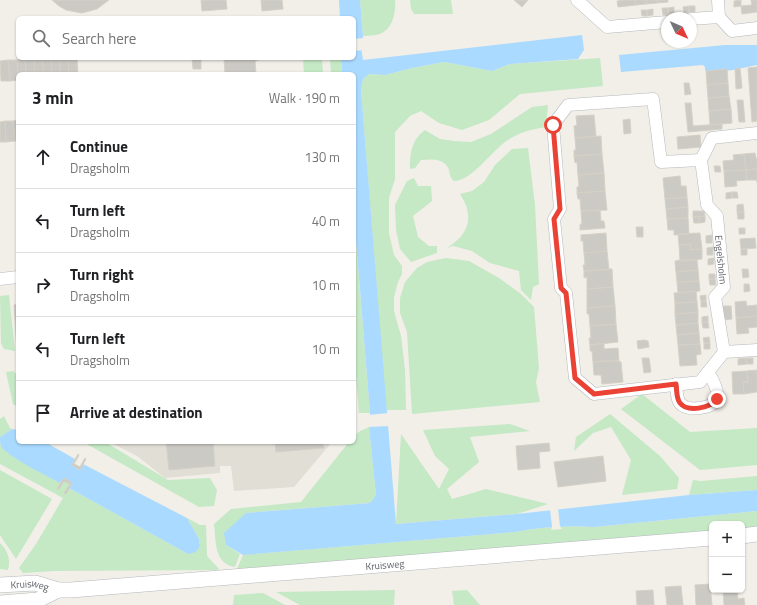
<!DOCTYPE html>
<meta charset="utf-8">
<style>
body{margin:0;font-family:"Titillium Web",sans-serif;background:#f2f2f2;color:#202124}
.controls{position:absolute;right:12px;bottom:12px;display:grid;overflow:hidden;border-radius:6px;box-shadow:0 1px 3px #0004}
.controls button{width:36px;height:36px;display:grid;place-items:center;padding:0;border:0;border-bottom:1px solid #e0e0e0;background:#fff;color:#202124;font:20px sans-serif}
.compass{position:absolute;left:661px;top:12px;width:36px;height:36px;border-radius:50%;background:#fff;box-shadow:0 1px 3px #0004;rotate:134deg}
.stop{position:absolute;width:12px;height:12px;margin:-9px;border:3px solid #ea4335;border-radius:50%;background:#fff}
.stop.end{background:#ea4335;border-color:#fff;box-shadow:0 1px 4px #0008}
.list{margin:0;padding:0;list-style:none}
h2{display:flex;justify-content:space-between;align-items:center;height:52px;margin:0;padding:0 16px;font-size:17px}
h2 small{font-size:13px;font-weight:400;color:#757577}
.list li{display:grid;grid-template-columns:26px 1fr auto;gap:12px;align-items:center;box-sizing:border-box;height:64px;padding:0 16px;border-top:1px solid #e0e0e0}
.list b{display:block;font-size:15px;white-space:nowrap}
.list p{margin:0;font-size:13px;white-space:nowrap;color:#757577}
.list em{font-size:13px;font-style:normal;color:#757577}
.icon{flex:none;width:22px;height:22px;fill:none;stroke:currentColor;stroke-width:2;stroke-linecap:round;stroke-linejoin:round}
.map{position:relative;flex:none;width:757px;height:605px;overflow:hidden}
.search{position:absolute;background:#fff;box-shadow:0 1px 3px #0004;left:16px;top:16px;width:340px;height:44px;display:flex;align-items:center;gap:10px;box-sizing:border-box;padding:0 14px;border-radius:6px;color:#757577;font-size:15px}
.panel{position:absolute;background:#fff;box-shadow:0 1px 3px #0004;left:16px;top:72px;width:340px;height:372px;border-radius:6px}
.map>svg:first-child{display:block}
.education{fill:#e1ded6}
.green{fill:#c5e8c5}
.water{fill:#aadaff}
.pier{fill:#f1efe8}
.building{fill:#cccac5;stroke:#d6d1c6}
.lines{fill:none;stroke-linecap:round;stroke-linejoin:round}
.minor-casing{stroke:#b5b8bc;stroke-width:13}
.tertiary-casing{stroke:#b5b8bc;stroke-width:16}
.minor{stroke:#fff;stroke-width:12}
.tertiary{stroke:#fff;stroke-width:15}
.route{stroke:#ea4335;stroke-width:5}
.labels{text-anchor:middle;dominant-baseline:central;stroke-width:3;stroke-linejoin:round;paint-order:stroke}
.street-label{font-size:10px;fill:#5f6368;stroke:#fff}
</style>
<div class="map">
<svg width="757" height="605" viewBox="0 0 757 605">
<rect width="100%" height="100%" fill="#f1efe8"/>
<path class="education" d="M110,442H332L294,487L234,491L231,466H220V473L165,478L137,456Z"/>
<path class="green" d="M360,0H395C396,12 393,29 380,34C375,35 369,36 363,36Z
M410,0H451L453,14H414L411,9Z
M303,58H322L323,74H304Z
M330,58H341L342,74H331Z
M600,58L603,86L520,94L489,120L462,130L439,123L421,111L410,116L395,132V179L389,198V233L394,255L402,266V274L398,282L394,297V311L401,336L405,370L406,410H386L361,90L363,79L369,74L385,75L412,68L444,62L492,71L510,64Z
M548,105L546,127C535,129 523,131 513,137C494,146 474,181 454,181C450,177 450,176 449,170C445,158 432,159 421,160L415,168L410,169C410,154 411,140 425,130L440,139L454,141L471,142L491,134L532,107Z
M528,148L535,205L539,284L533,287L531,300L521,290L519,271L490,263L472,251L453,246L447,248C469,234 475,217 460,194L472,191L484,182L495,165L512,149Z
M414,178L418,186H431L432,201L413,216L418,237L429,246H437V253L411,262L400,249L396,230L395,205L407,181Z
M354,219L370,413H359L354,352Z
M446,258L469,261L499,278L521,294L534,307L539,368L536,382L540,402L412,414L407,332L400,313V298L405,282L417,268L427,262Z
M9,295L15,351L4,349L1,343L0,296Z
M13,371L18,376V407L13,404L6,372Z
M642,394L690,432L757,428V465L700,470L621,409Z
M610,414L660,456L679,478L677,489L622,495L631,460L611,427L593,433L574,451L576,437Z
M4,416L10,428L12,429L0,437V419Z
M510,424L530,431L470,437L479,462L447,489L452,499L486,489L548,504L517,514L396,524L401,434L439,489L449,469L435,456L423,430Z
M369,427L376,495L370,503L246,513L226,545L240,554L235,567C214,564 216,541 214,524L231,509L301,502L349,442H354C354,432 361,431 369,427Z
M0,439L1,446L61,483L64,478L72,483L69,488L188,554L200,546L199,539L187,518L200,525H206L207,556L219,569L217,570L54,571L23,573L19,568L36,544L63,498L0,464Z
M83,442H105L168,480L210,478L217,490L214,506L199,507Z
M0,470L52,499L16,559L0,535Z
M757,476V490L689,495L693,480L701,481Z
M757,511V527L742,529V524H712V533L237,569L243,555L264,553L515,532C541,527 568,525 594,527Z
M0,543C8,551 11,559 8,570L0,569Z
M395,590L394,605H300L276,592Z
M467,590L480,605H454L452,591Z
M263,593L285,605H233L234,595Z"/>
<path class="water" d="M339,0H360L363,36L361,47L363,60L582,35L584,50L578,59L510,64L492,71L444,62L412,68L385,75L369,74L363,79L361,90L396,524L517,514L689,495L757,490V511L594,527C568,525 541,527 515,532L243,555L226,545L224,533L246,513L370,503L376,495L369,427L370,413L354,216V74H342L341,58H354V18H340Z
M725,45H757V65L733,70L708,73L705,70V67L703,65L621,72L619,55Z
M12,429L18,430V442H45L75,459L72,465L79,470L83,464L187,518L199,539L200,546L196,552L188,554L69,488L72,483L64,478L60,483C49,477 6,456 1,446C0,444 0,439 0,437Z"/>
<path class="pier" d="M365,38L364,50L354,51V39Z
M389,413L390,426L367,427L368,415Z
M558,508L560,526L562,529L551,530L552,527L550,509Z"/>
<path class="building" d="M52,0H109L97,9L82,13L66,10L59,6Z
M201,0H226L227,9L202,11Z
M261,0H282L283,9L262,11Z
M514,0H528L522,7Z
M625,0H635L636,5L618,7L617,1Z
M635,0H646V4L636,5Z
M646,0H657V3L646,4Z
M657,0H668V2L657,3Z
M741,0V6L752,5L751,0H757V12L742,14L741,6L734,7V1Z
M689,6V12L684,13L683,7Z
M689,6H695V12H689Z
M674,7V13L668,14V8Z
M662,8H668V14L663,15Z
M653,9V15L647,16V10Z
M641,10H647V16H642Z
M34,58L35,74H26L25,59Z
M34,58H42L44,74H35Z
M42,58H51L52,74H44Z
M51,58H59L61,74H52Z
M59,58H68L69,74H61Z
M68,58H77L78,74H69Z
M192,58H201V69H193Z
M224,58H258L259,60L255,61L256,74H225Z
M25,59L26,74H18V77L17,60Z
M8,60H17L18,80L10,81Z
M8,60L10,81H1L0,61Z
M757,67V121L752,122L748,68Z
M740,68L742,88L736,89L735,69Z
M727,69L728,83L707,85L706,71Z
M684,83H689L691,94L685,95Z
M728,83L729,96L708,98L707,85Z
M729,96L731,109L709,111L708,98Z
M737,100H743L745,122H739Z
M685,103H691L693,126L722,124V129L688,132Z
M731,109L732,123L710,125L709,111Z
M594,115L596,136L575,138L574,126L577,125L576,116Z
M630,119L631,133L624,134L623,120Z
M18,120V141H15L13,121Z
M5,121H13L15,141L6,142Z
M5,121L6,142H0V122Z
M700,135L701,147L678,149L677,137Z
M601,136L602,154L574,156V150H576L575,138Z
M755,153L756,158H757V169L746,170L744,154Z
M602,154L604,173L578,175L577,162L575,163L574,156Z
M744,154L746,170L724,171L723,161L734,160L733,155Z
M714,166H720L721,172H715Z
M757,169V182V180H747L746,170Z
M746,170L747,180L736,181L737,186L725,187L724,171Z
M604,173L605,191L577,193V187L579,186L578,175Z
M680,176L681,186H686L687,197L665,199L663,178Z
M605,191L607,210L581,211L580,199H578L577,193Z
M732,192H737L738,198H732Z
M732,192V198L726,199V193Z
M687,197L688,207L666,209L665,199Z
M743,204L744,212H737V205Z
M688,207V218L667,219L666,209Z
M600,210L601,221H604L605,228L580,230V224H582L581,211Z
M693,211H704L705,216L693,217Z
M737,212H744V219H738Z
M705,216V222L700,223L699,217Z
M693,217H699L700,223H694Z
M688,218L689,234L674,235V230H668L667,219Z
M636,227H643V237H637Z
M739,228H745V234H739Z
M606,233L607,251L584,253L583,241H581V235Z
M700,233L702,249L691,250L690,244L679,245L678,234Z
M712,235V243H706V236Z
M755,238L756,248L741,249L740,239Z
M690,244L691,250L702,249V259L680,261L679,245Z
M713,247V255H707V248Z
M741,249H747V255H741Z
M607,251L609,270L584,271L583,265H585L584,253Z
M714,258V264L708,265V259Z
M680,260H697L698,270L676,272L675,261Z
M609,269H612L613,287L587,289V277L584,278V271Z
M742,269H748L749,277L743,278Z
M698,270L699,281L677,282L676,272Z
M709,274H715V279H709Z
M709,279H715L716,285H710Z
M699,281L700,291L678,293L677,282Z
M744,284H749L750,291L744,292Z
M613,287L615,306L587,308V289Z
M696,291L697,302L675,303L674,293Z
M706,295V301H701L700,296Z
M701,301H706L707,307H701Z
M746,301L747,306L757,305V316L736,318L735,302Z
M697,302L698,312L675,314V303Z
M18,304V351H17L14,305Z
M615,306L616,324L590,326L589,314H587V308Z
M722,306H731L732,319L723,320Z
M698,312V323L676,325L675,314Z
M708,316V322H702V317Z
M757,316V327L748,328L749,333L737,334L736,318Z
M702,322H708L709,328H703Z
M698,323L699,333L677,335L676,325Z
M616,324L618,342L590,345L589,338H591L590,326Z
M699,333L700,344L678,345L677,335Z
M709,337L710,343H704L703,338Z
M644,340L648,341L649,347L638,349L637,341Z
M604,343V349L618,348L619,361L593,362L592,351H590V345Z
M704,343H710V349H704Z
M700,344L701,354L696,355L697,365L680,366L678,345Z
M642,358H649L651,372L644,373Z
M746,358L747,364L738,365V359Z
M746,358H753V364H747Z
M614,360L621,362L623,382L602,384L601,375H594L593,362Z
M757,370V392L744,394L743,382H748L747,371Z
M747,371L748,382H743L744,394H733L732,372Z
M166,442H213L215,466L169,470Z
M275,442H323L324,448L276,452Z
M549,443L550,451L539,452L540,468L518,470L516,446Z
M78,454L79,455L74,464L80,467L85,458L86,459L80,470L72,465Z
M603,456L606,481L558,487L554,462Z
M64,478L72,483L66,494L64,493L70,484L64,481L59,489H57Z
M710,584L712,605H696L695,585Z
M681,586L683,605H667L665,587Z
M653,590L654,605H637L636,591Z
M723,590H737L738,599L744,598L745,605H724Z"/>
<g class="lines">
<g class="minor-casing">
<g id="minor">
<path d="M577,0L607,27L667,22"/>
<path d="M718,0L719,17"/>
<path d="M691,19L719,17L732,31L757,28"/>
<path id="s1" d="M757,133L712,138L701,160L707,205L717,216L724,287L715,297L724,352L757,350"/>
<path d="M701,160L661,162L653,99L568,105L553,125L560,209L554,219L561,288L566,293L575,378L594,394L700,382L724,352"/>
<path d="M0,279L18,277"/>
<path d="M676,384C677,391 676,401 682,405C687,409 693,409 700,408C725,405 718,388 708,372"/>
</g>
</g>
<g class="tertiary-casing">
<g id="tertiary">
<path d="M742,536L757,534"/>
<path id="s2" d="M0,585L35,583L58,590H71L712,538"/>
<path d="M0,603L38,600L58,590"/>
</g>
</g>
<use href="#minor" class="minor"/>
<use href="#tertiary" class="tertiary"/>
</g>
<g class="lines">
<path class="route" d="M553,125L560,209L554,219L561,288L566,293L575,378L594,394L676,384C677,390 676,398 680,403C688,413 710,408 717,399"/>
</g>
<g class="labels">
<g class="street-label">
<text stroke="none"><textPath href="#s1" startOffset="174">Engelsholm</textPath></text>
<text stroke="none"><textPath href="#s2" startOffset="387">Kruisweg</textPath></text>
<text stroke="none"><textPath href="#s2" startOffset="30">Kruisweg</textPath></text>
</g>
</g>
</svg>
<div class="controls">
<button>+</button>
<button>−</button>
</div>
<svg class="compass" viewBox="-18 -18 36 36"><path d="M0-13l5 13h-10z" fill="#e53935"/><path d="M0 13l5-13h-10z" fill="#757577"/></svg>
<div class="stop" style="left:553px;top:125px"></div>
<div class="stop end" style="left:717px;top:399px"></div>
<div class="search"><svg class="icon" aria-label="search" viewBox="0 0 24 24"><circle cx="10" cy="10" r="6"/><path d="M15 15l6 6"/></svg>Search here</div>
<section class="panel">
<h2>3 min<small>Walk · 190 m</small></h2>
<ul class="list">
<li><svg class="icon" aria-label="ahead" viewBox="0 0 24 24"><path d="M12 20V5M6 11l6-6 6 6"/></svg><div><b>Continue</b><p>Dragsholm</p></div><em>130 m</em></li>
<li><svg class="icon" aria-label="left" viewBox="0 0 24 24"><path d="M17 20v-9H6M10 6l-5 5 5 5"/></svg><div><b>Turn left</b><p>Dragsholm</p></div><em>40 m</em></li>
<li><svg class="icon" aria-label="right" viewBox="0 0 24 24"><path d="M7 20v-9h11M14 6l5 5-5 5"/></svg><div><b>Turn right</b><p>Dragsholm</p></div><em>10 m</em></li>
<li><svg class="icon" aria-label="left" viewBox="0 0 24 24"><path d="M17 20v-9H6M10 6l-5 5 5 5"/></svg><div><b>Turn left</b><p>Dragsholm</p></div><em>10 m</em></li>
<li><svg class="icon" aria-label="arrive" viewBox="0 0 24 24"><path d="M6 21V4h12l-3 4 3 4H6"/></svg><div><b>Arrive at destination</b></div></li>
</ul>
</section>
</div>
